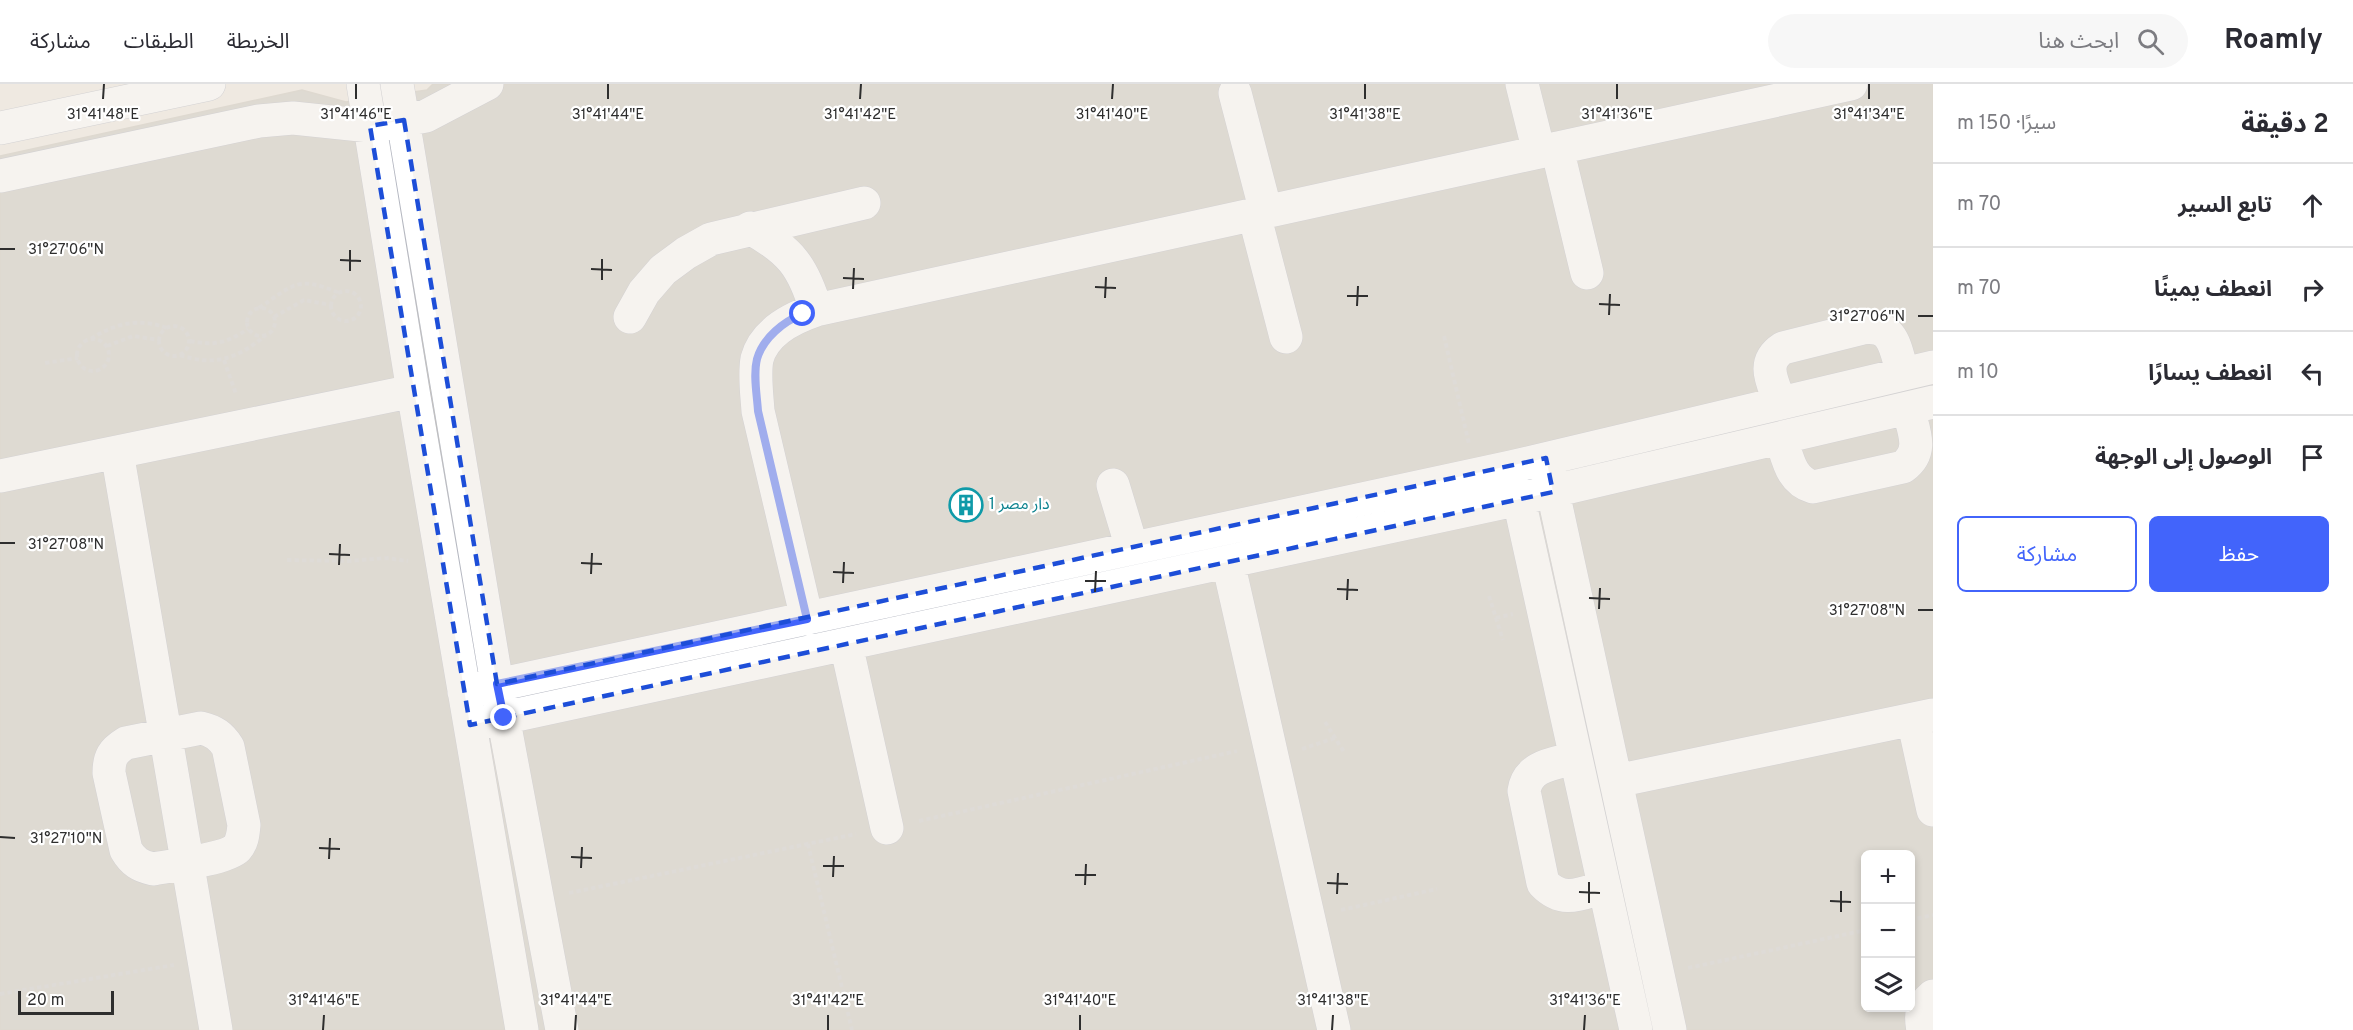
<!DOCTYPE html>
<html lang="ar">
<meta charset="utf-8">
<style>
body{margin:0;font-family:Overpass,"Noto Sans Arabic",sans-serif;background:#f7f7f7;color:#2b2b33;direction:rtl}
.controls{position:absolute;right:18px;bottom:18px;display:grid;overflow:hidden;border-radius:9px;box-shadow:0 3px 9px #0003}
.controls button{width:54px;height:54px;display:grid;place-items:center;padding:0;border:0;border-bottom:2px solid #e1e1e2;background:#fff;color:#2b2b33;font:30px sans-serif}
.scale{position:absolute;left:18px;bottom:15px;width:96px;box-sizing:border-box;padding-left:6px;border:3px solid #2e2e2e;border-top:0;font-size:16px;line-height:21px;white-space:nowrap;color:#2e2e2e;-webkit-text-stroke:4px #fff;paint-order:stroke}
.stop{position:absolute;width:18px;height:18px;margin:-14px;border:4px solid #4264fb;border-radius:50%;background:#fff}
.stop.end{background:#4264fb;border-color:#fff;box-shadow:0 2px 6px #0008}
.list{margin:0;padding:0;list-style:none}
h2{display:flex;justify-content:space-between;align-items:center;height:78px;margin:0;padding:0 24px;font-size:26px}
h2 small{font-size:20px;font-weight:400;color:#7c7c81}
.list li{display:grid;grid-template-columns:39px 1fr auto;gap:18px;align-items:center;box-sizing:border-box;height:84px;padding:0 24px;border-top:2px solid #e1e1e2}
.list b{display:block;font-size:22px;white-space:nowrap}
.list em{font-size:20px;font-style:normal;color:#7c7c81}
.actions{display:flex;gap:12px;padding:18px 24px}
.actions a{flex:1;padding:14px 0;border:2px solid #4264fb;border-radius:9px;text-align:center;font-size:21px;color:#4264fb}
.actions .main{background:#4264fb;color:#fff}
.icon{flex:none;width:33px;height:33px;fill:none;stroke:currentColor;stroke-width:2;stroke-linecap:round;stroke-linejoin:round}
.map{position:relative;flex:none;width:1933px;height:946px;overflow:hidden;direction:ltr}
header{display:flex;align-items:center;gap:36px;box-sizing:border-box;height:84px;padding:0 30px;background:#fff;border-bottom:2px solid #e1e1e2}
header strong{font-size:28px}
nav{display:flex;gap:33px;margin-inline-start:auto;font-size:21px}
.search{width:420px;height:54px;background:#f7f7f7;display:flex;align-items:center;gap:15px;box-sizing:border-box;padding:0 21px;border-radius:33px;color:#7c7c81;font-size:22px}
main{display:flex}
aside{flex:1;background:#fff}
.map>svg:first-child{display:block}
.building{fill:#cbc7bf;stroke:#cbc5ba;stroke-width:1.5;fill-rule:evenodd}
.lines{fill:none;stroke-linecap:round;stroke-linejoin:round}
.minor-casing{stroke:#b4b7c1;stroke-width:34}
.path{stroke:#c9c9c9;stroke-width:4;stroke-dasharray:4.5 3;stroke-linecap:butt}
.minor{stroke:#fff;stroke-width:33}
.route{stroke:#4264fb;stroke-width:8}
.marked{fill:none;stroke:#1d4ed8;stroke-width:4.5;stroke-dasharray:12 8;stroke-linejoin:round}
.ticks{fill:none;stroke:#2e2e2e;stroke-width:2}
.labels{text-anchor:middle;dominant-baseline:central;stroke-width:4.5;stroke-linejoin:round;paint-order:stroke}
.culture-label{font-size:16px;fill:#0d838f;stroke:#fff;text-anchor:start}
.ticks-label{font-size:15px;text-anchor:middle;fill:#2e2e2e;stroke:#fff;stroke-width:4.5;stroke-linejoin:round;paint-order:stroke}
</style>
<header>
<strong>Roamly</strong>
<div class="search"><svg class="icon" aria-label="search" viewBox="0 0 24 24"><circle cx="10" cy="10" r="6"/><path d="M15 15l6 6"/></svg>ابحث هنا</div>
<nav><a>الخريطة</a><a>الطبقات</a><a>مشاركة</a></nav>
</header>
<main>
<aside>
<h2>2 دقيقة<small>سيرًا · 150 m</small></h2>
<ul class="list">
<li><svg class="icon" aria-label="ahead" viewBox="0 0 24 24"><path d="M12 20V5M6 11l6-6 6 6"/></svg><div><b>تابع السير</b></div><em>70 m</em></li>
<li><svg class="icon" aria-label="right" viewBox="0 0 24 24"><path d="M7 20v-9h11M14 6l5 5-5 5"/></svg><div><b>انعطف يمينًا</b></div><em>70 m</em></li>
<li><svg class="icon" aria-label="left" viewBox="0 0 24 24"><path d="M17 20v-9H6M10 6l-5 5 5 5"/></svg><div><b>انعطف يسارًا</b></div><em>10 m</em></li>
<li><svg class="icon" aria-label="arrive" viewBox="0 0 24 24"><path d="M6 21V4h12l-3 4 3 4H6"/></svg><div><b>الوصول إلى الوجهة</b></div></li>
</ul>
<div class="actions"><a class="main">حفظ</a><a>مشاركة</a></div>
</aside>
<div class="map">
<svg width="1933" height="946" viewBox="0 0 1933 946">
<rect width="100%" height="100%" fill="#efe9e1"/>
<path class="building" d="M433,0H1933V946H0V72L302,6L346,18L427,6ZM1866,770H1910V924H1866Z"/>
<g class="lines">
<g class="minor-casing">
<path id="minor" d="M363,0L413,307L522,946
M397,0L497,600L562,946
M1522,0L1539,68
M1235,9L1266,128
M0,44L209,0
M1557,64L1587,189
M0,92L259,37L293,34L370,42L404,36L426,32L487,0
M1254,130L1286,253
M750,144C790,166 803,182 816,226
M630,233L644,208L663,186L686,169L711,155L864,119
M1780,319C1773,298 1760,279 1783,264L1863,244C1895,240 1895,265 1903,290
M1781,354C1788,374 1790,396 1813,403L1903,383C1925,367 1913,346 1908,324
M117,368L216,946
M1548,385L1670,946
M0,392L413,307
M1514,393L1636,946
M1113,401L1132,464
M1228,478L1334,946
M807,535L758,327C757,311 754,291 757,275C764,248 792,234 816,226L1851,0
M846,560L887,744
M464,608L1511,383L1933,283
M1913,635L1933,726
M470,641L1519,415L1933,318
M201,644C214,647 221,652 228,663L244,741C243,749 243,757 237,764C226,775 170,782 153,785C140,782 133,778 126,766L109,689C109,673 113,667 126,659Z
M1576,674C1554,680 1528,681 1524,707L1543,799C1563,820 1580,810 1604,803
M1616,697L1933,631
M1923,946C1920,931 1921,922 1933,912"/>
</g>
<path class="path" d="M331 222a15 15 0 1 1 30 0a15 15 0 1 1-30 0Z
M259,224C293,201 298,191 339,209
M247 238a14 14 0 1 1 28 0a14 14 0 1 1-28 0Z
M274,233L304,216L331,221
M159 257a15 15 0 1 1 30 0a15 15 0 1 1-30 0Z
M1444,252L1469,360
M91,255C115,239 139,234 167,244
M77 271a16 16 0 1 1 32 0a16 16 0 1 1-32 0Z
M190,257C216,262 226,259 248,245
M107,262L133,252L159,256
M180,271C216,283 238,274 266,251
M224,276L236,310
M45,279L78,274
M287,476L349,477L386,474L408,477
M1489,512L1503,556
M1496,534L1513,530
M1325,638L1344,668
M1302,665L1335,654
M919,737L1237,667
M808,760L852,946
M569,809L856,750
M1341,826L1437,805
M1910,836L1933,831
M1688,884L1866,846
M0,910L174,881"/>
<use href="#minor" class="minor"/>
</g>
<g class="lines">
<path class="route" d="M504,634L497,600L807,535L758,327C757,311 753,291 757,275C763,254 784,237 803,230"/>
</g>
<path d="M0 0H1933V946H0ZM404,36L497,600L1546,374L1553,408L470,641L370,42Z" fill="#efe9e1" fill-opacity=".55" fill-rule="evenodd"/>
<path class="marked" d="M404,36L497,600L1546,374L1553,408L470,641L370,42Z"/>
<path class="ticks" d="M103,15L104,0M356,15V0M608,15V0M860,15L861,0M1112,15L1113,0M1365,15V0M1617,15V0M1869,15V0M0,165H15M340,176L361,177M591,185L612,186M350,187V166M843,194L864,195M602,196V175M1095,203L1116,204M853,205L854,184M1347,212H1368M1105,214L1106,193M1599,220L1620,221M1357,222L1358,202M1609,231L1610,210M1918,232H1933M0,459H15M329,470L350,471M581,479L602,480M339,481L340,460M833,488L854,489M591,490L592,469M1085,497H1106M843,499L844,478M1337,505L1358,506M1095,508L1096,487M1589,514L1610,515M1347,516L1348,495M1599,525L1600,504M1918,526H1933M0,753L15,754M319,764L340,765M571,773L592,774M329,775L330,754M823,782H844M581,784L582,763M1075,791H1096M833,793L834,772M1327,799L1348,800M1085,801L1086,780M1579,808L1600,809M1337,810L1338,789M1830,817L1851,818M1589,819V798M1841,828V807M323,946L324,931M575,946L576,931M828,946V931M1080,946V931M1332,946L1333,931M1584,946L1585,931"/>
<defs>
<g id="building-ring" transform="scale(1.725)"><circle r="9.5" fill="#fff" stroke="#0f9aa8" stroke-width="1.5"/><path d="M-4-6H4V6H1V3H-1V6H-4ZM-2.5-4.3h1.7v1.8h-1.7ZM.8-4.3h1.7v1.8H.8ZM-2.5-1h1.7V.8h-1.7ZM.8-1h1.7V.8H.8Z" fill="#0f9aa8"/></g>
</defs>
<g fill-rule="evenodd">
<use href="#building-ring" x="966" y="421"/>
</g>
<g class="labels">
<g class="culture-label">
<text x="989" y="421">دار مصر 1</text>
</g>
</g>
<g class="ticks-label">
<text x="103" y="35">31°41'48"E</text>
<text x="356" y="35">31°41'46"E</text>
<text x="608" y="35">31°41'44"E</text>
<text x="860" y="35">31°41'42"E</text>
<text x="1112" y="35">31°41'40"E</text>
<text x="1365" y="35">31°41'38"E</text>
<text x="1617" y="35">31°41'36"E</text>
<text x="1869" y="35">31°41'34"E</text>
<text x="66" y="170">31°27'06"N</text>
<text x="1867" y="237">31°27'06"N</text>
<text x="66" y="465">31°27'08"N</text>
<text x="1867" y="531">31°27'08"N</text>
<text x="66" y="759">31°27'10"N</text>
<text x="324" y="921">31°41'46"E</text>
<text x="576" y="921">31°41'44"E</text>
<text x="828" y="921">31°41'42"E</text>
<text x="1080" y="921">31°41'40"E</text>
<text x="1333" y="921">31°41'38"E</text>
<text x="1585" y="921">31°41'36"E</text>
</g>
</svg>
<div class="controls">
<button>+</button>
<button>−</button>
<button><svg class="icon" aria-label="layers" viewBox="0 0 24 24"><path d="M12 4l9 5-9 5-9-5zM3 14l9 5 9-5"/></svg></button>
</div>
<div class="scale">20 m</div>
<div class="stop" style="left:803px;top:230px"></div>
<div class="stop end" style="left:504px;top:634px"></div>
</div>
</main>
